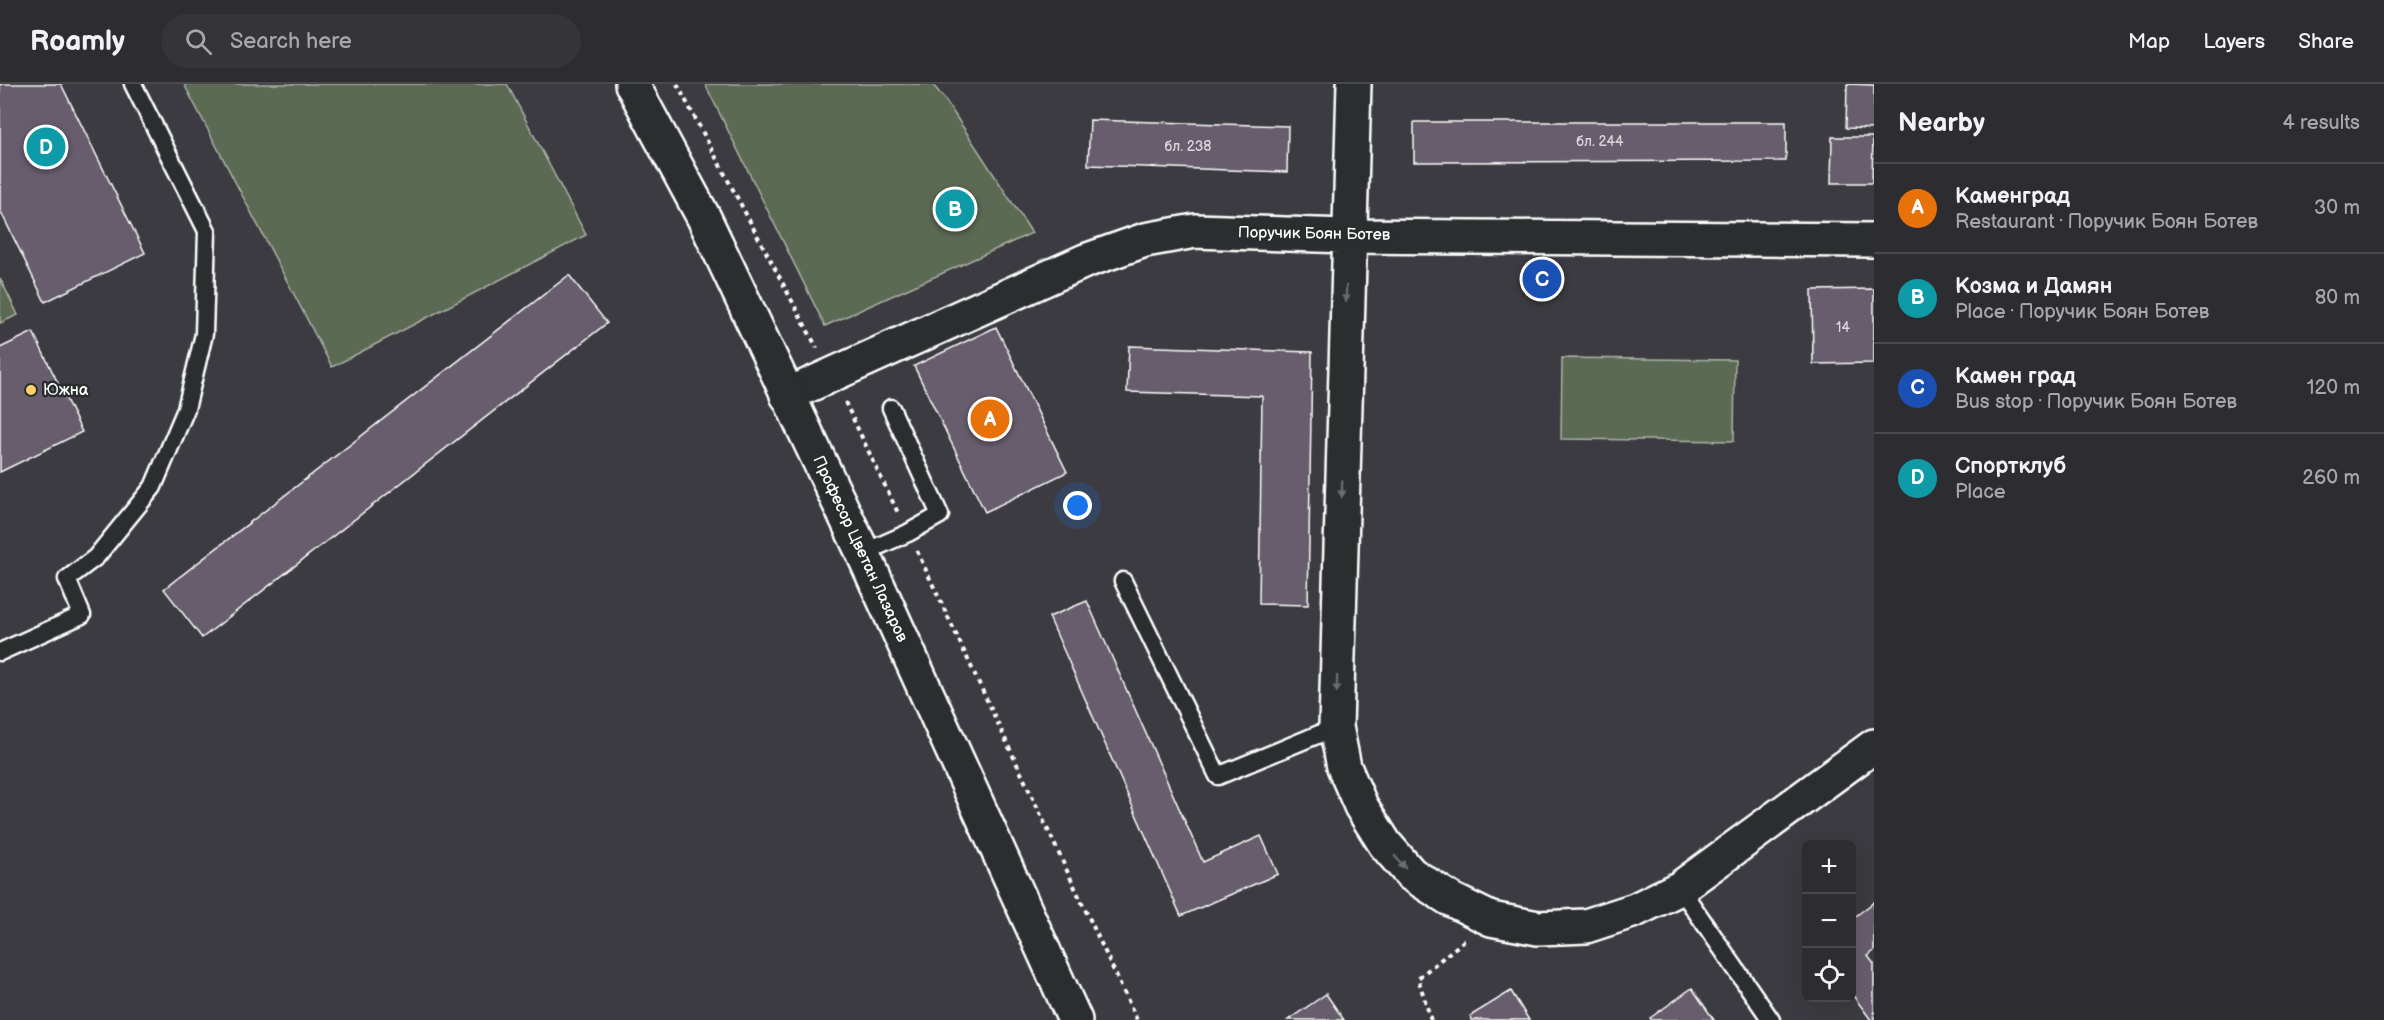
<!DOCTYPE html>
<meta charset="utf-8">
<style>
body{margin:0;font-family:"Balsamiq Sans",sans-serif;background:#353439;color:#f1f3f6}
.controls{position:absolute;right:18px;bottom:18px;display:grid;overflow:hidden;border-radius:9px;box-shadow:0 6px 24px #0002}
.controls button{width:54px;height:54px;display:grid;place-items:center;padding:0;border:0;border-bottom:2px solid #48484d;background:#2d2c31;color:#f1f3f6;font:30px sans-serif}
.you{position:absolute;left:1078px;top:422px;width:21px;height:21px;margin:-15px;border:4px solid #fff;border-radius:50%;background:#1a73e8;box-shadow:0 0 0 9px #1a73e833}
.badge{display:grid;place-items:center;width:39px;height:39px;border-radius:50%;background:#ffd166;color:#fff;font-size:20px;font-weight:700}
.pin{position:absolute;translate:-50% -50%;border:3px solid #fff;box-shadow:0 2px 6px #0006}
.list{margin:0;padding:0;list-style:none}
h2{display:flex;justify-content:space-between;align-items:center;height:78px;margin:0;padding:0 24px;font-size:26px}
h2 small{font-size:20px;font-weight:400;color:#a7a7ab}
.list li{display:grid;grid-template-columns:39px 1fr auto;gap:18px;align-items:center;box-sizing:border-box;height:90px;padding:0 24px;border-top:2px solid #48484d}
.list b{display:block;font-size:22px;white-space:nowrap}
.list p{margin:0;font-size:20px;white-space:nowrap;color:#a7a7ab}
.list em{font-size:20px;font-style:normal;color:#a7a7ab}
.icon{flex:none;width:33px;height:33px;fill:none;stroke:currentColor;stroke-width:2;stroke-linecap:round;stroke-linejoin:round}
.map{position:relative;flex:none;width:1874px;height:936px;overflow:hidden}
header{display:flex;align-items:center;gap:36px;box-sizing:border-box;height:84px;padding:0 30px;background:#2d2c31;border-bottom:2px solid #48484d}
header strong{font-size:28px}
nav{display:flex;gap:33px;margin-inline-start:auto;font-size:21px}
.search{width:420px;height:54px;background:#353439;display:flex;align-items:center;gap:15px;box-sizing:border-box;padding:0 21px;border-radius:33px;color:#a7a7ab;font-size:22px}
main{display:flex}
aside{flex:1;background:#2d2c31}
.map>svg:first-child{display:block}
.green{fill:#5b6b53;stroke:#adb5a9;stroke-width:1.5}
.building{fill:#675d6d;stroke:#fff;stroke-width:1.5}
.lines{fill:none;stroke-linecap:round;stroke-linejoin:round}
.service-casing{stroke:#fff;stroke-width:21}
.minor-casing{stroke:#fff;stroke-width:38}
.tertiary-casing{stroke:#fff;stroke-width:38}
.path{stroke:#fff;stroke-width:4;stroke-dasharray:4.5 4.5;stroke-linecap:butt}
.service{stroke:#2a2d2e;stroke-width:16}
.minor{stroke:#2a2d2e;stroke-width:33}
.tertiary{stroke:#2a2d2e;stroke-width:33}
.oneway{fill:#6a6c6d}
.poi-dot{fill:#ffd166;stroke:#2a2d2e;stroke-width:2}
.labels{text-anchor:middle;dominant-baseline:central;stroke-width:5;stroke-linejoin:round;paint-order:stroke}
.number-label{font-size:14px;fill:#d9d6da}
.street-label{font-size:16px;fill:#fff;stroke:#2a2d2e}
.poi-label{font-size:16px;fill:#fff;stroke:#2a2d2e;text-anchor:start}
</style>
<header>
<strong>Roamly</strong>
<div class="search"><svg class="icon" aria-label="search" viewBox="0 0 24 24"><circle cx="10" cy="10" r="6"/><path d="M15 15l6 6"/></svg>Search here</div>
<nav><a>Map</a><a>Layers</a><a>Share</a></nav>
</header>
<main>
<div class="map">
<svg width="1874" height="936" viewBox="0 0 1874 936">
<rect width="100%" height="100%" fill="#3c3b41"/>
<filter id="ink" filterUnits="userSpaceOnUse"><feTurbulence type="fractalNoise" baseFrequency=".0167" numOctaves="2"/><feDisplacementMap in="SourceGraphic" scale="12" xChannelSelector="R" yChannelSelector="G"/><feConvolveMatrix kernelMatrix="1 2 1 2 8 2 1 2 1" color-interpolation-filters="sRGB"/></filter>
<g filter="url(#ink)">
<path class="green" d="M184,0H507L586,151L332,283Z
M705,0H932L944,14L1032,149L825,242Z
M0,194L18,231L0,239Z
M1562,274L1735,276L1734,357L1561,355Z"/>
<path class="building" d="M0,0H61L145,169L45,218L0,126Z
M1847,0L1874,1V45L1846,44Z
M1090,36L1288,42L1287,88L1088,81Z
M1414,38H1786V77L1414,78Z
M1832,53H1873L1872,99H1831Z
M569,191L607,239L202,554L164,505Z
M1874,205V279L1813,280L1812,206Z
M996,243L1067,388L985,428L914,282Z
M33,248L82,348L0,388V264Z
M1129,262L1312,268L1308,521L1259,520L1262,312L1127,308Z
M1087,517L1203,778L1261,752L1278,790L1181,832L1049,533Z
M1874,818V867L1868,872L1874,880V936H1871L1852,910V835Z
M1692,904L1714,936H1652L1650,934Z
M1511,907L1529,936H1472L1470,932Z
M1326,910L1344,936H1288Z"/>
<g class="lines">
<g class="service-casing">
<path id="service" d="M863,469L908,449L940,431L891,324
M1123,497L1218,692L1336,643
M0,568L82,531L67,495L96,473L153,403L186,325L204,250L207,147L133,0
M1680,804L1771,936"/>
</g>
<g class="minor-casing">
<path id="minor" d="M1354,0L1336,643L1344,683L1361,722L1385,760L1411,790L1450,815L1491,835L1538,844L1586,842L1635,826L1680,804L1874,662
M787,311L1085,177L1145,156L1195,147L1348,152L1874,156"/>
</g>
<g class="tertiary-casing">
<path id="tertiary" d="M632,0L704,134L863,469L1075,936"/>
</g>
<path class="path" d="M677,0L817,264
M845,318L899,431
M917,467L1137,936
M1431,936L1418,894L1465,856"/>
<use href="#service" class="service"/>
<use href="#minor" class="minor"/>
<use href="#tertiary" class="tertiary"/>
</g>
<defs><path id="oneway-solid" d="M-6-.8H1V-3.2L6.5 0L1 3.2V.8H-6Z" transform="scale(1.5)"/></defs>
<g class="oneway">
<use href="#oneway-solid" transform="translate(1346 210) rotate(91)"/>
<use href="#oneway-solid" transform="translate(1342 405) rotate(91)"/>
<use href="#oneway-solid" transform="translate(1337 600) rotate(91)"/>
<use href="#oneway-solid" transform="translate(1400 778) rotate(49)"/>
</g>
</g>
<circle class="poi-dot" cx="31" cy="306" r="6"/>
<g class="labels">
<g class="number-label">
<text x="1600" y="57">бл. 244</text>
<text x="1188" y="62">бл. 238</text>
<text x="1843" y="243">14</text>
</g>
<g class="street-label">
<text transform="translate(1314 150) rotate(1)">Поручик Боян Ботев</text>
<text transform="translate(860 465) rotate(65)">Професор Цветан Лазаров</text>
</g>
<g class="poi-label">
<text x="43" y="306">Южна</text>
</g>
</g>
</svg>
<div class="controls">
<button>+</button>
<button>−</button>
<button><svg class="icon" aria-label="locate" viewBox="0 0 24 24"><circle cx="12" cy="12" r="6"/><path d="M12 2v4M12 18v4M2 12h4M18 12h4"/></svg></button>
</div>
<div class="you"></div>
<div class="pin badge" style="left:990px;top:335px;background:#e8710a">A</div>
<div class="pin badge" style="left:955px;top:125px;background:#0f9aa8">B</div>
<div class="pin badge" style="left:1542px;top:195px;background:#1a4fb4">C</div>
<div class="pin badge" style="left:46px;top:63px;background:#0f9aa8">D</div>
</div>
<aside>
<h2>Nearby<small>4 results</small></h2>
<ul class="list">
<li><span class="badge" style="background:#e8710a">A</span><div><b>Каменград</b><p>Restaurant · Поручик Боян Ботев</p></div><em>30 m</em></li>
<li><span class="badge" style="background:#0f9aa8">B</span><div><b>Козма и Дамян</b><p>Place · Поручик Боян Ботев</p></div><em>80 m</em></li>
<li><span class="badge" style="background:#1a4fb4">C</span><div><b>Камен град</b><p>Bus stop · Поручик Боян Ботев</p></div><em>120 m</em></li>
<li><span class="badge" style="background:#0f9aa8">D</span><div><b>Спортклуб</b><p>Place</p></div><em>260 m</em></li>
</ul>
</aside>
</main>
